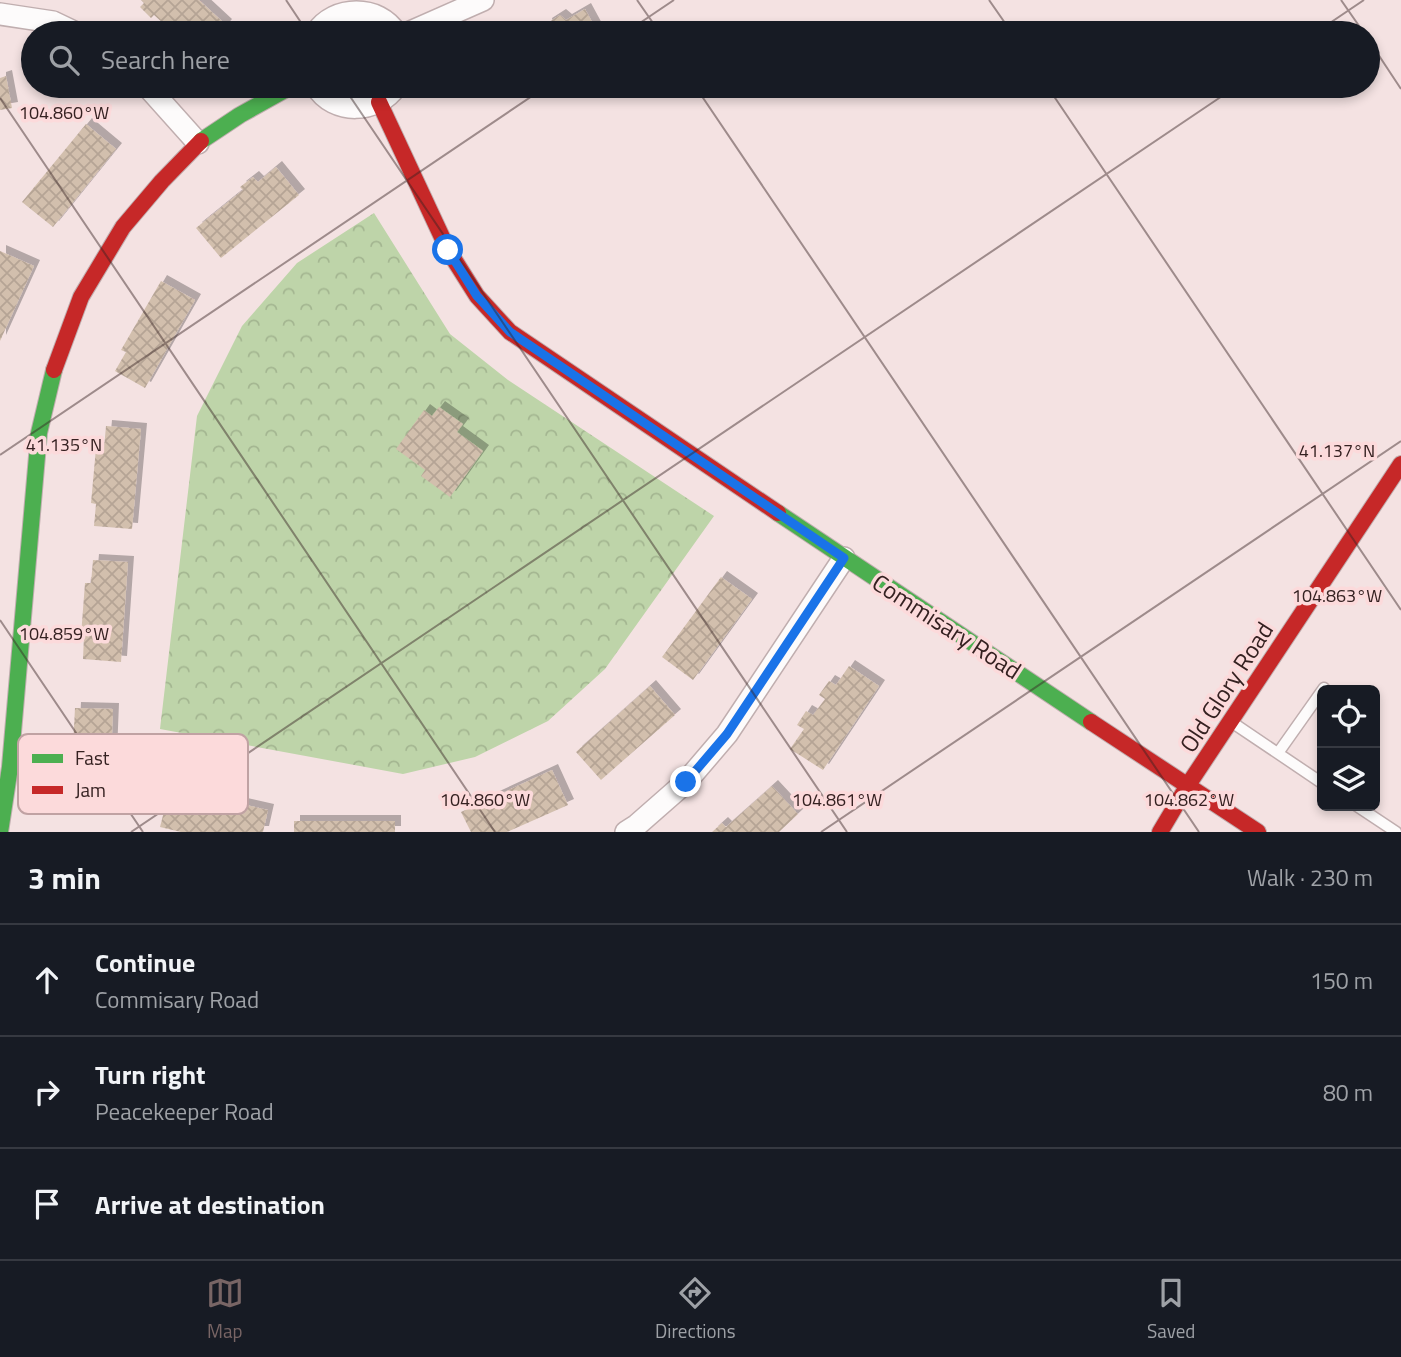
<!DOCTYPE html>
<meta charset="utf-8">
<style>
body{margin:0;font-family:"Titillium Web",sans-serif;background:#242831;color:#f1f3f6}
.controls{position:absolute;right:21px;bottom:21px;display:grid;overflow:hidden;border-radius:10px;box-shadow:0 4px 10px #0003}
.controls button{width:63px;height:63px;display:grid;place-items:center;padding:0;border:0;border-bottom:2px solid #363941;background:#171b24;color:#f1f3f6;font:35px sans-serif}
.stop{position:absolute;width:21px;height:21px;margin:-16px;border:5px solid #1a73e8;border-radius:50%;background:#fff}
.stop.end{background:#1a73e8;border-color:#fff;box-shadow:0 2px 7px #0008}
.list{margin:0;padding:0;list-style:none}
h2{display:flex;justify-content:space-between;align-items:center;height:91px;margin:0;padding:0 28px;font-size:30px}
h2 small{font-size:23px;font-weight:400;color:#9ea1a6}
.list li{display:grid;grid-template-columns:46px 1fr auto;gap:21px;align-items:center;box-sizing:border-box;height:112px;padding:0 28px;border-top:2px solid #363941}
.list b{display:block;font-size:26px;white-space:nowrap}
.list p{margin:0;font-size:23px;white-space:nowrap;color:#9ea1a6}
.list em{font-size:23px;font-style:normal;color:#9ea1a6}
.icon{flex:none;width:38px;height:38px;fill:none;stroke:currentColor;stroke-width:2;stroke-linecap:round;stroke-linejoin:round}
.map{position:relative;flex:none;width:1401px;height:832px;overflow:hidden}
.search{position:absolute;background:#171b24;box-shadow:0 4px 10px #0003;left:21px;right:21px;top:21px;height:77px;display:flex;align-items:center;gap:18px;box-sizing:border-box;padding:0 24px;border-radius:38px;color:#9ea1a6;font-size:26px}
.sheet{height:427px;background:#171b24}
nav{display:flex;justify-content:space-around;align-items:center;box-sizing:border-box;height:98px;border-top:2px solid #363941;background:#171b24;font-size:19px;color:#9ea1a6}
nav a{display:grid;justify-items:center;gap:4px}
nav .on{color:#786565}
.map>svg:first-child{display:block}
.park{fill:url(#park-crowns)}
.building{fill:url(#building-cross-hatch);filter:url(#shadow)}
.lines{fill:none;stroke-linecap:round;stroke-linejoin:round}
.lane-casing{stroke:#c0aeaf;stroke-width:13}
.street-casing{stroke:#c0aeaf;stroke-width:24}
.fast-casing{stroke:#c0aeaf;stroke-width:18}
.jam-casing{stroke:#c0aeaf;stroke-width:18}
.lane{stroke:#fdfbfb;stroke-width:10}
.street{stroke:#fdfbfb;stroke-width:21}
.fast{stroke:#4caf50;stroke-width:16}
.jam{stroke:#c62828;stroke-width:16}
.route{stroke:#1a73e8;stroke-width:9}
.ticks{fill:none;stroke:#352121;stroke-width:2;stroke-opacity:0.45}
.labels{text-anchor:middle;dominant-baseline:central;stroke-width:7;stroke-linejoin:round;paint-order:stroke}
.street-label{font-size:24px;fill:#352121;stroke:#fcdadb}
.key{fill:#fcdadb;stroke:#c0a2a3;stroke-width:2}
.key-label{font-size:19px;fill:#352121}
.ticks-label{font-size:18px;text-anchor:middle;fill:#352121;stroke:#fcdadb;stroke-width:7;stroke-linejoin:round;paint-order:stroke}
</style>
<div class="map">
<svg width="1401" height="832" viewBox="0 0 1401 832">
<defs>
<pattern id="park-crowns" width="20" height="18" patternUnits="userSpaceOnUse" patternTransform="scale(1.75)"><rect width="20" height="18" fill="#bed4a9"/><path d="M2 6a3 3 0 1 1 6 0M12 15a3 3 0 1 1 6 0" fill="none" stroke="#a4b691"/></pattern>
<pattern id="building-cross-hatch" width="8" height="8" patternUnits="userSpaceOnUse" patternTransform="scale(1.75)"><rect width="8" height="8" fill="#d2bfad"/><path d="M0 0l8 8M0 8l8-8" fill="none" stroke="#b5a495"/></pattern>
<filter id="shadow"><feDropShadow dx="6" dy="-6" stdDeviation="0" flood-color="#0004"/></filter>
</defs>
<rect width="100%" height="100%" fill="#f4e2e2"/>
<path class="park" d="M374,213L450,334L508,380L714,516L605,669L548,721L475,757L403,774L160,729L197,416L242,326L297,263Z"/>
<path class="building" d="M141,0H199L226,25L219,33H174L154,15L151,18L140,7L144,3Z
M585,9L598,33H539L547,30L546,24L560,15L566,20Z
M6,76L12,108L0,110V78Z
M86,124L116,149L53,227L22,202Z
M276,167L299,195L221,258L196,228L243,190L240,187L253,177L258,182Z
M0,251L34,266L0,341Z
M161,281L195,300L145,388L115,371L126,352L121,350Z
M439,407L463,424L457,432L483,451L450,497L421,476L425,470L396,449L424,410L432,416Z
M106,426L141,429L132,529L94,526L96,504L91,503L96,448H104Z
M93,560L128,562L121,662L83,659L84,636H81L85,583H91Z
M721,577L752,599L693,680L662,657Z
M849,666L879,686L823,770L790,749L804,729L797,725L806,711L813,715L825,699L819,695L829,681L836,685Z
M650,686L675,715L601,780L576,752Z
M75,708L113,709L109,808L70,807Z
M552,770L568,805L507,832H471L461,812Z
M772,786L798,814L779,832H712L722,823L726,827Z
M170,788L268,810L263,832H181L160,827Z
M294,821H395V832H294Z"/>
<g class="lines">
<g class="lane-casing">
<path id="lane" d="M1233,723L1322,783
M1278,753L1324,688
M1357,806L1396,832"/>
</g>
<g class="street-casing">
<path id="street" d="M0,14L53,22L76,33
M316,33C334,5 379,5 396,33
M408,33L483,0
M147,86L198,143
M316,86C333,115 378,114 396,86
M626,832L637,825L686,782L727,734L844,558"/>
</g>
<g class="fast-casing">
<path id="fast" d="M201,141L240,115L292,86
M778,513L1091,722
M0,832L10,767L39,433L54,370"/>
</g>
<g class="jam-casing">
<path id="jam" d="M379,102L448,250L477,296L510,332L778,513
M54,370L81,297L123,227L162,181L201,141
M1091,722L1258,832
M1160,832L1188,785L1401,464"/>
</g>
<use href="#lane" class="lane"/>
<use href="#street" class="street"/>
<use href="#fast" class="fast"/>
<use href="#jam" class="jam"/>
</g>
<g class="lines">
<path class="route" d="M448,250L477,296L510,332L844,558L727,734L686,782"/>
</g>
<path class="ticks" d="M286,0L308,33M637,0L660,33M989,0L1012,33M1341,0L1364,33M625,33L674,0M1315,33L1364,0M1368,39L1401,89M343,86L847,832M695,86L1199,832M1047,86L1401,610M0,98L495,832M0,455L547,86M0,620L143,832M131,832L1237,86M821,832L1401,441"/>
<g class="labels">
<g class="street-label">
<text transform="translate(947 626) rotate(33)">Commisary Road</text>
<text transform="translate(1226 687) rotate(-57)">Old Glory Road</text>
</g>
</g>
<rect x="18" y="734" width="230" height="80" rx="10" class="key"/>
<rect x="32" y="754" width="31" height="9" fill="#4caf50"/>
<rect x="32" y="786" width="31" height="8" fill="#c62828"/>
<g class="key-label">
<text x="75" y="765">Fast</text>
<text x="75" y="797">Jam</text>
</g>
<g class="ticks-label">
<text x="64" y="119">104.860°W</text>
<text x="64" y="451">41.135°N</text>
<text x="1337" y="457">41.137°N</text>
<text x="1337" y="602">104.863°W</text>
<text x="64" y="640">104.859°W</text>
<text x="485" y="806">104.860°W</text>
<text x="837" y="806">104.861°W</text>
<text x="1189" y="806">104.862°W</text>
</g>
</svg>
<div class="controls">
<button><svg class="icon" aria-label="locate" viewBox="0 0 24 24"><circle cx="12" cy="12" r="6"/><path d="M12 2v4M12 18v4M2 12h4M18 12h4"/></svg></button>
<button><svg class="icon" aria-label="layers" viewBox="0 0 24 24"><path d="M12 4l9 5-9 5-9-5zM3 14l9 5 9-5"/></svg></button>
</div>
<div class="stop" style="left:448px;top:250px"></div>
<div class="stop end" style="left:686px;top:782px"></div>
<div class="search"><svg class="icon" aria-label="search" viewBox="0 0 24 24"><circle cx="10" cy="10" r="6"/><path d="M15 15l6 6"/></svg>Search here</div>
</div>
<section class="sheet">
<h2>3 min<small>Walk · 230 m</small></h2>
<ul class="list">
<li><svg class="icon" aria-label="ahead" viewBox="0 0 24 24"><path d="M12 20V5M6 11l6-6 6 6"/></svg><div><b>Continue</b><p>Commisary Road</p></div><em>150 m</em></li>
<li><svg class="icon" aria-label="right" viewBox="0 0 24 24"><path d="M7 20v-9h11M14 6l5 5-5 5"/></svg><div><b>Turn right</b><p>Peacekeeper Road</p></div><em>80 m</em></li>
<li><svg class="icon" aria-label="arrive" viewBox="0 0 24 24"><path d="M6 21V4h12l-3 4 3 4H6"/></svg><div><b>Arrive at destination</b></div></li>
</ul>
</section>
<nav>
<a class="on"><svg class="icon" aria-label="map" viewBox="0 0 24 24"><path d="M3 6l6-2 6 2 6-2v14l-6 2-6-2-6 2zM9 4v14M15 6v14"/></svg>Map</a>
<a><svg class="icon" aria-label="directions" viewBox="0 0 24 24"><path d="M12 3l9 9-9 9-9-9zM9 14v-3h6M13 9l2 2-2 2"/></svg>Directions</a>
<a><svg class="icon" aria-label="saved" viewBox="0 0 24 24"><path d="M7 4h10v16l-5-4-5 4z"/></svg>Saved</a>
</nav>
